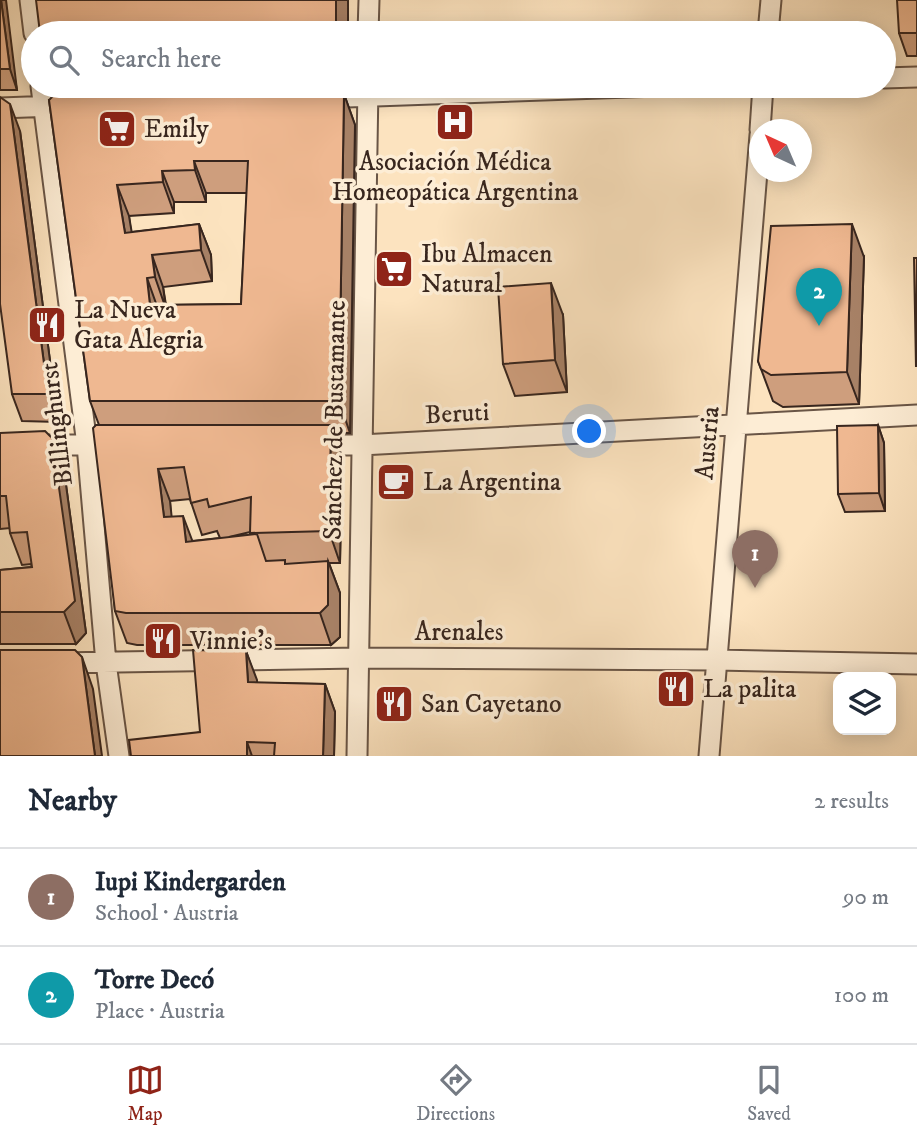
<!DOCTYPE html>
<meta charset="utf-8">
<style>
body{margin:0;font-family:"IM FELL DW Pica",serif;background:#f2f2f3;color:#1f2937}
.controls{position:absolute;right:21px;bottom:21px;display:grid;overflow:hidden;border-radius:14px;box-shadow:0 4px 18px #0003}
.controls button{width:63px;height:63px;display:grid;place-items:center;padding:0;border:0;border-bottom:2px solid #e0e1e3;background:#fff;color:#1f2937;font:35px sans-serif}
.compass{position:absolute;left:749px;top:119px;width:63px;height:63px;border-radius:50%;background:#fff;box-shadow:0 4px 18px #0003;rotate:316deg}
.you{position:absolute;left:590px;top:432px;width:24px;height:24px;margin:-18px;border:5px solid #fff;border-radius:50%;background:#1a73e8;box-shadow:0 0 0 10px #1a73e833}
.badge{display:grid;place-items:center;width:46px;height:46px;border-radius:50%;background:#8f2418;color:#fff;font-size:23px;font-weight:700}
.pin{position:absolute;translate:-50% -58px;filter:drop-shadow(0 2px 4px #0008)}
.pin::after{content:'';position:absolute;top:37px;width:24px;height:21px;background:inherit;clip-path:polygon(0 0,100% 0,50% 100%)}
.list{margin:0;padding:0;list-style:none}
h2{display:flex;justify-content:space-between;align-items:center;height:91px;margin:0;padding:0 28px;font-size:30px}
h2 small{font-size:23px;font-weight:400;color:#747a83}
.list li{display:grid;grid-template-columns:46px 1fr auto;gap:21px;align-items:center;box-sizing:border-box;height:98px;padding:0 28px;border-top:2px solid #e0e1e3}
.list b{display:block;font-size:26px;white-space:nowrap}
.list p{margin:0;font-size:23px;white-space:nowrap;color:#747a83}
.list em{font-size:23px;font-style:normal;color:#747a83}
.icon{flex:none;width:38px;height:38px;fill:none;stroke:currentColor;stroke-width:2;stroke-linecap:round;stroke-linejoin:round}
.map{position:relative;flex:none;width:917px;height:756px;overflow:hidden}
.search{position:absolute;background:#fff;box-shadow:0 4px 18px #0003;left:21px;right:21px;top:21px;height:77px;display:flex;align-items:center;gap:18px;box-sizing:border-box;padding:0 24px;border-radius:38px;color:#747a83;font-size:26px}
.sheet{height:287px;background:#fff}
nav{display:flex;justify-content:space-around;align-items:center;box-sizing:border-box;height:98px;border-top:2px solid #e0e1e3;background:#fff;font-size:19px;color:#747a83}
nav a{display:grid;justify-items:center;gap:4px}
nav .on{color:#8f2418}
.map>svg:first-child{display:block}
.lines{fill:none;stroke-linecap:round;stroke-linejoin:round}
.minor-casing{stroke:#695546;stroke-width:23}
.minor{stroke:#fdedd5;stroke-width:19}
.wall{fill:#ce9e7d;stroke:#38261e;stroke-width:2;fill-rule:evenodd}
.shaded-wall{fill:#a78166;stroke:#38261e;stroke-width:2}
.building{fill:#efb891;stroke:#38261e;stroke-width:2;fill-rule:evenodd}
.labels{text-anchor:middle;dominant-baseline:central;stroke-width:7;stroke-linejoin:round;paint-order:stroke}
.poi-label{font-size:26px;fill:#38261e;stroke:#fdedd5;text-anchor:start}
.street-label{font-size:26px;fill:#38261e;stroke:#fdedd5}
</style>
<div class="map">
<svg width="917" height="756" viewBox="0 0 917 756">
<rect width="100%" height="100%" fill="#fce3bf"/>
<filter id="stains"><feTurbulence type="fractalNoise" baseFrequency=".00286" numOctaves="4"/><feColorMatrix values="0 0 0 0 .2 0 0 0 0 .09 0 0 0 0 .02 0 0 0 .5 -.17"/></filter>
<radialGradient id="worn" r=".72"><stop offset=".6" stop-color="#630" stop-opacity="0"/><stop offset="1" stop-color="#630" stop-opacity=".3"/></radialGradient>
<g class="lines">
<g class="minor-casing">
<path id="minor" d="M30,0L34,33
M368,33L369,0
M768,33L771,0
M884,78L917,77
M41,86L87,445L106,663L119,756
M319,98L658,86
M0,108L55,106
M760,130L763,86
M0,445H119
M313,445H361L917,415
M57,663L358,658L716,660L917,664
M357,756L368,86
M709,756L760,135"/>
</g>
<use href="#minor" class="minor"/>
</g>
<path class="wall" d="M0,0L17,90H0Z
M917,0V56H907L899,33Z
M344,94L355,125L350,433H333L342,457L340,563H329L340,593V637L331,645H137L127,643L115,611L99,425L90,401L49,100ZM206,193H247L241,304L166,305L163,287L212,281L211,255L199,224L131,232L129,216L174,213V202H206ZM190,499L202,535L217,531L220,538L192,541L171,517L170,501ZM250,532V535L229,537Z
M20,131L58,422L22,421L12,394Z
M864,257L859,404L783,407L773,401L758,361Z
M563,315L567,392L515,396L503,364Z
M878,425L884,443L885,511L845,512L838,494Z
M0,433L52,438L64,470L86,633L76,644H0V570L32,567L31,564L22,565L10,533V528L0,529Z
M246,651L257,683L325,684L335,712L334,756H131L200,732Z"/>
<path class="shaded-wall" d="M1,0H6L17,90L10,69Z
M336,0H348V33H336Z
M344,94L355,125L350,433L339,401Z
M10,104L20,131L58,422L48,394Z
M194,161L206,193V202L195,170Z
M162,171L174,202V213L163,182Z
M117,185L129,216L137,264L125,233Z
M199,224L211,255L212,281L201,250Z
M852,224L864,257L859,404L847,372Z
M152,255L163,287L166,309L155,277Z
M147,278L158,309L150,305Z
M551,283L563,315L567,392L555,360Z
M331,425L342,457L340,563L329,531Z
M878,425L884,443L885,511L879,493Z
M52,438L64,470L86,633L76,644L64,612Z
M158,469L170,501L175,549L164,517Z
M183,516L195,548L186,542Z
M328,561L340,593V637L331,645L320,613Z
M246,651L257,680L258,711L248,682Z
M82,657L93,689L102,756H95Z
M325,684L335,712L334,756H323Z
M247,742L252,756H247Z"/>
<path class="building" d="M0,0H1L10,69H0Z
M36,0H336V33H40Z
M897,0H917V33H899Z
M299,86H334L344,94L339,401H90L49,100L55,94ZM194,161H248L241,304L150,305L147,278L155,277L152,255L201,250L199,224L125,233L117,185L163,182L162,171L195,170Z
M0,97L10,104L48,394H12L0,304Z
M852,224L847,372L771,375L761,369L758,361L771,226Z
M914,258H917L916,367Z
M551,283L555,360L503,364L498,287Z
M96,425H331L329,531L250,533L251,497L209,507L207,499L191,503L184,467L158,469L164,517L183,516L186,542L257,534L266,561L285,560V564L328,561V605L320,613H126L115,611L93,428Z
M878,425L879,493L838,494L837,426Z
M45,431L52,438L75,601L64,612H0V570L32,567L27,532L10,533L6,496H0V433Z
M0,650H75L82,657L95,756H0Z
M193,650L246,651L248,682L325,684L323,756H274L275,743L247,742V756H131L129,740L200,732Z"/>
<defs>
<g id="hospital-square" transform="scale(2.0125)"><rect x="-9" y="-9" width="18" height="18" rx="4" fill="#8f2418" stroke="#fdedd5"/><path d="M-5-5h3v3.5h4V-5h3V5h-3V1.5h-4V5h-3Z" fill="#fff"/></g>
<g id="supermarket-square" transform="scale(2.0125)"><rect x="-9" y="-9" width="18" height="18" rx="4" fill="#8f2418" stroke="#fdedd5"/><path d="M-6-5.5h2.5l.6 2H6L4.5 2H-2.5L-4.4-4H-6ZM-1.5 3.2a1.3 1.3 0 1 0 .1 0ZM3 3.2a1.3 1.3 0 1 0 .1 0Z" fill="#fff"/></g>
<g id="restaurant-square" transform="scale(2.0125)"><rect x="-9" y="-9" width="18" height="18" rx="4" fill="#8f2418" stroke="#fdedd5"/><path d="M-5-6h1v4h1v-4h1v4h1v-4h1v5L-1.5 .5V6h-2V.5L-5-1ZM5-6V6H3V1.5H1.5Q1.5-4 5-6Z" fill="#fff"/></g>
<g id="cafe-square" transform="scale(2.0125)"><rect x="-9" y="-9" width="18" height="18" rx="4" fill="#8f2418" stroke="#fdedd5"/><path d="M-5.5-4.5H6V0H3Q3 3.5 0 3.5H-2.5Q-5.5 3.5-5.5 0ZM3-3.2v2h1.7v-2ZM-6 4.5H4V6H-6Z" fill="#fff"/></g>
</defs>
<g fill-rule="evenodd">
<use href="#hospital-square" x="455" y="122"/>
<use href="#supermarket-square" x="117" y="129"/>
<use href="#supermarket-square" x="394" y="269"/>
<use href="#restaurant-square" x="47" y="325"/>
<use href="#cafe-square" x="396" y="482"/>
<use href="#restaurant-square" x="163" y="641"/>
<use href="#restaurant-square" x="676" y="689"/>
<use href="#restaurant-square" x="394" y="704"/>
</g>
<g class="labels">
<g class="poi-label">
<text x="144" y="129">Emily</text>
<text x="455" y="162" text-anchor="middle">Asociación Médica<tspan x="455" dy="30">Homeopática Argentina</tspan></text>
<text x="421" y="254">Ibu Almacen<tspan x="421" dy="30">Natural</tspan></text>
<text x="74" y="310">La Nueva<tspan x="74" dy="30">Gata Alegria</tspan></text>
<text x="423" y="482">La Argentina</text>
<text x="190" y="641">Vinnie's</text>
<text x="703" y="689">La palita</text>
<text x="421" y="704">San Cayetano</text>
</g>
<g class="street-label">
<text transform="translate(457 414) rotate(-3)">Beruti</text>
<text transform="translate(335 420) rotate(-89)">Sánchez de Bustamante</text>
<text transform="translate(57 424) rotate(-97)">Billinghurst</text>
<text transform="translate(708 443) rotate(-85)">Austria</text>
<text x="459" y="632">Arenales</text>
</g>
</g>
<rect width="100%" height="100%" filter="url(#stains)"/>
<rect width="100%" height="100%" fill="url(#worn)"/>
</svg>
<div class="controls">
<button><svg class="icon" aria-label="layers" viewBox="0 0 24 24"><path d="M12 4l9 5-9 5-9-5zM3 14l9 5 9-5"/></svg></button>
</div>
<svg class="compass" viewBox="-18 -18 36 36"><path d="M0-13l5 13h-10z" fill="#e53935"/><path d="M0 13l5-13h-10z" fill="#747a83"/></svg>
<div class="you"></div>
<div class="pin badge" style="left:755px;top:588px;background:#8d6e63">1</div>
<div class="pin badge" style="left:819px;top:326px;background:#0f9aa8">2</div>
<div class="search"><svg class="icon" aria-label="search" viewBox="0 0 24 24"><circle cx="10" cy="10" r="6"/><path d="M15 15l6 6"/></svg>Search here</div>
</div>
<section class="sheet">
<h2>Nearby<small>2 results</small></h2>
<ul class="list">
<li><span class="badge" style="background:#8d6e63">1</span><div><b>Iupi Kindergarden</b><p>School · Austria</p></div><em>90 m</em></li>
<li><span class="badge" style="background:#0f9aa8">2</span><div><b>Torre Decó</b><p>Place · Austria</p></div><em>100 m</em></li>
</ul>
</section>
<nav>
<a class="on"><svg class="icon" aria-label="map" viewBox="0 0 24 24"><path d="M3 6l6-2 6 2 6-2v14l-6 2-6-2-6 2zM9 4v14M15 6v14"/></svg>Map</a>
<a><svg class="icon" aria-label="directions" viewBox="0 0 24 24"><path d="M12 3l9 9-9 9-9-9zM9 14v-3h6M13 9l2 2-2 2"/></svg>Directions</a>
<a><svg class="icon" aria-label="saved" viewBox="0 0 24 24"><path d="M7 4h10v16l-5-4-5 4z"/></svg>Saved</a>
</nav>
